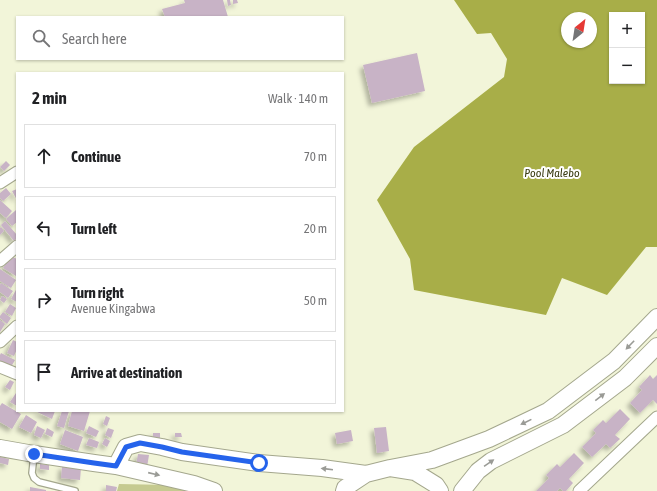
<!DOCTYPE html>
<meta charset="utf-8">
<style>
body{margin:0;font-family:"Asap Condensed",sans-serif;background:#f6f6f6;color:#202124}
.controls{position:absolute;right:12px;top:12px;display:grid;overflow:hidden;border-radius:0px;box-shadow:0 1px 3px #0004}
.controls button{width:36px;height:36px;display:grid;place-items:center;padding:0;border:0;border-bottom:1px solid #e0e0e0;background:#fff;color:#202124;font:20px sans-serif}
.compass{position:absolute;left:561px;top:12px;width:36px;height:36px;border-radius:50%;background:#fff;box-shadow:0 1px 3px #0004;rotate:30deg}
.stop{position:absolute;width:12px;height:12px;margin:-9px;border:3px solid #2563eb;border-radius:50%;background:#fff}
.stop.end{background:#2563eb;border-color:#fff;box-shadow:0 1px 4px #0008}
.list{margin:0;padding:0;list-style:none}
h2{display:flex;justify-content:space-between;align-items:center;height:52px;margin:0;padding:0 16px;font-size:17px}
h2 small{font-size:13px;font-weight:400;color:#757577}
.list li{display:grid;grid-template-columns:26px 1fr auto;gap:12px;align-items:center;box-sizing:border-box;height:64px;margin:0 8px 8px;padding:0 8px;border:1px solid #e0e0e0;border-radius:0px}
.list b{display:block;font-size:15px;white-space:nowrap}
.list p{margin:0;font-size:13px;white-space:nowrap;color:#757577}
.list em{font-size:13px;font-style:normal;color:#757577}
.icon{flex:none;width:22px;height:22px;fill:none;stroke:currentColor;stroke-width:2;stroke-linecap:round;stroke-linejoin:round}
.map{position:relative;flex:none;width:657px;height:491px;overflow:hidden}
.search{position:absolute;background:#fff;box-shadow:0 1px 3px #0004;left:16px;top:16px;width:328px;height:44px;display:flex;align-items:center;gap:10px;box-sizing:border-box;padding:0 14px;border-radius:0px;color:#757577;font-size:15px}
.panel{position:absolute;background:#fff;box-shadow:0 1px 3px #0004;left:16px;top:72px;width:328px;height:340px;border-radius:0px}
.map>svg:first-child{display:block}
.green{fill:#c5ca90}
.water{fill:#a8ae48;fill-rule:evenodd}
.building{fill:#c8b3c6;filter:url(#shadow)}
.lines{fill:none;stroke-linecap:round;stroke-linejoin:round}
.lane-casing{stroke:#a4a78d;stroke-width:8}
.street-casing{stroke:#a4a78d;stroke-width:13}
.secondary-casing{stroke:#a4a78d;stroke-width:18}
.lane{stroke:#fff;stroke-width:5.5}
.street{stroke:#fff;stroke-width:11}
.secondary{stroke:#fff;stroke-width:16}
.oneway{fill:#9a9b96}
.route{stroke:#2563eb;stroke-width:5}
.labels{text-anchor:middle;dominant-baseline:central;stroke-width:4;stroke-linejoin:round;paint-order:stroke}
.water-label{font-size:12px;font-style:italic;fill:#393b10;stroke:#fff}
</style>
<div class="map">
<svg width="657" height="491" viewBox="0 0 657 491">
<defs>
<filter id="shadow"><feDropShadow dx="-3.5" dy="3.5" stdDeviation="2" flood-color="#0004"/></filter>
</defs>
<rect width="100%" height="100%" fill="#f2f5d9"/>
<path class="green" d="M119,484L169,485L189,491H117Z"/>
<path class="water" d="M454,0H657V247H646L607,295L562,278L546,315L414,290L410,259L377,200L414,147L504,77L507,59L491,33L477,34ZM612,15H642V81H612ZM567,18H591V42H567Z"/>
<path class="building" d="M184,0H223L228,17H165L162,9L185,3Z
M227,0H230L231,5L228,6Z
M233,0H237L238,3L233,4Z
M417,53L425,91L372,103L363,65Z
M6,161L10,165L4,171L0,167Z
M6,188L11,194L3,201L0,198V193Z
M17,189V200L12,191Z
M0,200L12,211L6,218L0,213Z
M16,210L17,211V222L12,226L6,219Z
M5,221L17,235V238L14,241L1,225Z
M1,227L4,231L0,235V228Z
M11,256L17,259V273L16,276L3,268Z
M0,269L16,280L11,288L0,281Z
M1,283L13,291L8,298L0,292V285Z
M17,288V302L11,299Z
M2,296L7,299L4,303L0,300Z
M10,304L16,308L12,316L5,312Z
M3,312L11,318L7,324L0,318V316Z
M0,320L5,324L0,332Z
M13,340L17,342V349L14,356L7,353Z
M1,353L15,360L11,367L0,361V355Z
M650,375L653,379L657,375V404L653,400L640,413L630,403L642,390L639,387Z
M10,380L14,382L10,390L5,387Z
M16,393L17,394V406L10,402Z
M2,403L21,414L12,429L0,422V406Z
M620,409L630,419L615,435L620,439L610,448L606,444L592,457L582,447L596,433L593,430L603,420L606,423Z
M35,411H55L52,419Z
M62,411H69L64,428L57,426Z
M72,411H90L84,431L68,426Z
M26,415L37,422L31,433L19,427Z
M106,416L110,418L107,426L103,424Z
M37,426L45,430L41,438L34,435Z
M89,426L99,431L96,437L86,433Z
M386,427L389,451L377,453L374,428Z
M47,428L54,432L52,437L45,434Z
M108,428L114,430L111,438L105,435Z
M65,430L83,437L78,451L60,444Z
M351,430L353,441L337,444L335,433Z
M153,433H160V438H153Z
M175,433H181L182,437H175Z
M89,438L99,442L97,448L86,445Z
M105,438L110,441L107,447L102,444Z
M574,453L584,463L569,479L573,483L566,491H563L560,488L557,491H536L549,478L546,475L557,464L560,467Z
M138,454L149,455L147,467L136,465Z
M0,457L9,459L8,465L0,463Z
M40,464L49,465V470L40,469Z
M62,466L81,468L80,480L61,478Z
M106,485L117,487L116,491H106Z
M30,487L46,490V491H30Z"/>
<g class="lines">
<g class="lane-casing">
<path id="lane" d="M34,455L32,473L34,478L39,482L75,491"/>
</g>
<g class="street-casing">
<path id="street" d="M0,183L17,172
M0,261L17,246
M0,342L17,326
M0,367L17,374
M579,491L657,417"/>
</g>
<g class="secondary-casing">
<path id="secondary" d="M0,448L34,454L94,463L116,466L194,484L214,491
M116,466L126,447L140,443L162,447L182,452L259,463L322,468L366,474
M390,468L432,460L489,439L548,411L614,361L657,317
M344,491L345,488L366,474L390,468L415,472L436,485L440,491
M462,491L478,471L491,461L563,425L625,378L657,346"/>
</g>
<use href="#lane" class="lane"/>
<use href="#street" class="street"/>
<use href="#secondary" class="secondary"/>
</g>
<defs><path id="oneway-solid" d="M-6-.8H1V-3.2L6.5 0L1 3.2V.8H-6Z"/></defs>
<g class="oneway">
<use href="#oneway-solid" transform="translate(630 345) rotate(134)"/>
<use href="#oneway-solid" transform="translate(600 397) rotate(-38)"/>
<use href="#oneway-solid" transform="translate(526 422) rotate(154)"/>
<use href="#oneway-solid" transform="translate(489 463) rotate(-34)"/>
<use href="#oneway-solid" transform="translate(327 469) rotate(-173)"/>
<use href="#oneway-solid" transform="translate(154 474) rotate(13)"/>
</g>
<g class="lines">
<path class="route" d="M34,454L94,463L116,466L126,447L140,443L162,447L182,452L259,463"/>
</g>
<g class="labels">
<g class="water-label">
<text x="552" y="173">Pool Malebo</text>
</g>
</g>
</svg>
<div class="controls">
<button>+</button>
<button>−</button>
</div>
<svg class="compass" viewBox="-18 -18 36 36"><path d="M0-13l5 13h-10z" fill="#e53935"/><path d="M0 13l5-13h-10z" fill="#757577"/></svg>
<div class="stop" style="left:259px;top:463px"></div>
<div class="stop end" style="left:34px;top:454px"></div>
<div class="search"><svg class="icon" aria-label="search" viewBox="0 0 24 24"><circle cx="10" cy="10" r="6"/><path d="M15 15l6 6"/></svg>Search here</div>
<section class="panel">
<h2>2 min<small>Walk · 140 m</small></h2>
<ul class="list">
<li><svg class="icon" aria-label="ahead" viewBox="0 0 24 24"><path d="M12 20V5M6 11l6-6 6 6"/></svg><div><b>Continue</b></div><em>70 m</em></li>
<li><svg class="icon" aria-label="left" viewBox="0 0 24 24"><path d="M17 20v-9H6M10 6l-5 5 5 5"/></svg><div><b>Turn left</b></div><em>20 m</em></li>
<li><svg class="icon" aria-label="right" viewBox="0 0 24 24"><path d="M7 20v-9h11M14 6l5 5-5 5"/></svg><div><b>Turn right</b><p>Avenue Kingabwa</p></div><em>50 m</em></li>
<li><svg class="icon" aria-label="arrive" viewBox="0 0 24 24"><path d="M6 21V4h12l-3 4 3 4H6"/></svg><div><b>Arrive at destination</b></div></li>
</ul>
</section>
</div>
